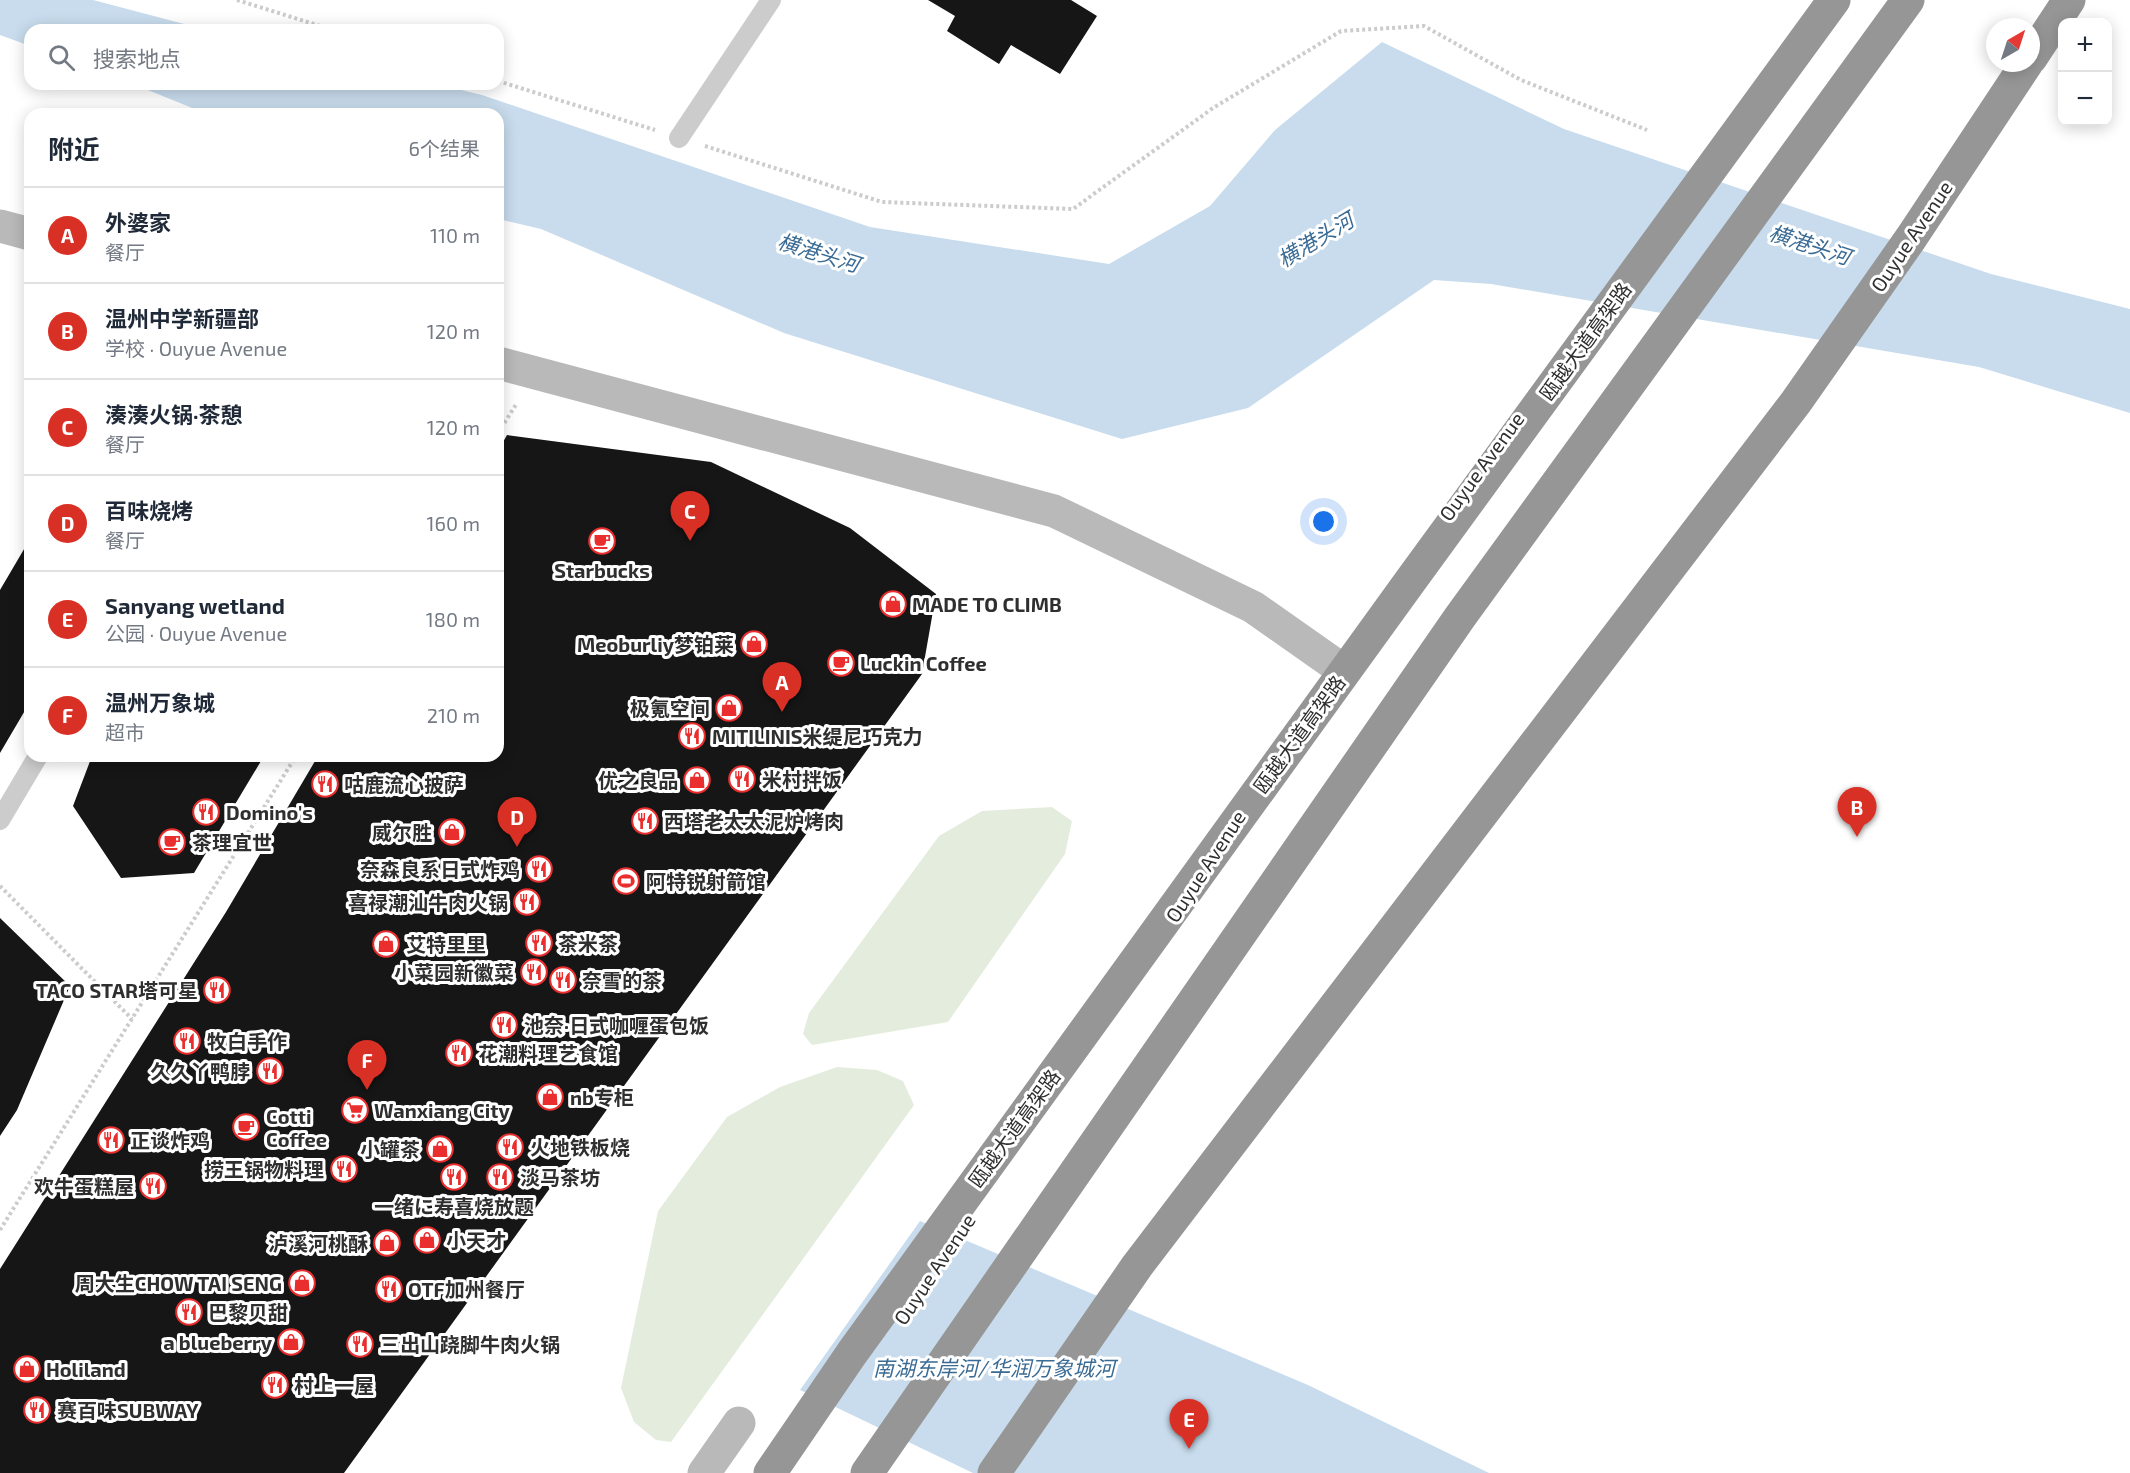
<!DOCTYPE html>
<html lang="zh">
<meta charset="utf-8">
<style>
body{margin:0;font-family:"Exo 2","Noto Sans SC","Noto Sans JP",sans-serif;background:#f2f2f3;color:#1f2937}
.controls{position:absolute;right:18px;top:18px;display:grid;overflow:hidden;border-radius:12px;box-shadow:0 3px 15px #0003}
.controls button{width:54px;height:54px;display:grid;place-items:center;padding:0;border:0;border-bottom:2px solid #e0e1e3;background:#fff;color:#1f2937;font:30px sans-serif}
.compass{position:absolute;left:1986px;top:18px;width:54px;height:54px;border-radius:50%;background:#fff;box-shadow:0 3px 15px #0003;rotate:39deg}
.you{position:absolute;left:1324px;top:522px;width:21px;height:21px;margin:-15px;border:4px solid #fff;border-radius:50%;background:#1a73e8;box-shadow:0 0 0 9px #1a73e833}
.badge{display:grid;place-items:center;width:39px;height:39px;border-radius:50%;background:#d93025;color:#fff;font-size:20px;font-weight:700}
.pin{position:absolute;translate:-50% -50px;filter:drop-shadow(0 2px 3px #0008)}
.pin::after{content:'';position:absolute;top:32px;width:21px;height:18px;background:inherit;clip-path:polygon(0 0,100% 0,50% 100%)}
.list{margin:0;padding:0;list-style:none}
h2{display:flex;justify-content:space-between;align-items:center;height:78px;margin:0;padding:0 24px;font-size:26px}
h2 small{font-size:20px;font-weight:400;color:#747a83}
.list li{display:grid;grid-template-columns:39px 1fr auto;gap:18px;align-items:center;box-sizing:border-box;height:96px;padding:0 24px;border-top:2px solid #e0e1e3}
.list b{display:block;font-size:22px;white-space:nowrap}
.list p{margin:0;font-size:20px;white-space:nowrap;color:#747a83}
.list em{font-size:20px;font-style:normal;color:#747a83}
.icon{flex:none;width:33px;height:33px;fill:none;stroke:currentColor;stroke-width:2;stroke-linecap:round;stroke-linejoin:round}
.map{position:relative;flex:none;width:2130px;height:1473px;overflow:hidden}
.search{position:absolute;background:#fff;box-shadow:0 3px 15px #0003;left:24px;top:24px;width:480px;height:66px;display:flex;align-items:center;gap:15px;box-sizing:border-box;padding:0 21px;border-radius:18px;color:#747a83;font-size:22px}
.panel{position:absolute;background:#fff;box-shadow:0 3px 15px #0003;left:24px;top:108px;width:480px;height:654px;border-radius:18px}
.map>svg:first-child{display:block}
.green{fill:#e4eddd}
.water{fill:#c8dced}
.building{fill:#161616}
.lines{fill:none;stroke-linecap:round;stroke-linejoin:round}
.path{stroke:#ccc;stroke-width:4;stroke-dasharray:3 3;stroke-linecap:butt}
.lane{stroke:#ccc;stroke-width:20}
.secondary{stroke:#b9b9b9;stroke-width:33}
.highway{stroke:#969696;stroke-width:33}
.labels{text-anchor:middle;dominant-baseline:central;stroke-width:6;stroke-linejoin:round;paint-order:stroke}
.street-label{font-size:20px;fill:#2f2f2f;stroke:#fff}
.poi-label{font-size:20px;font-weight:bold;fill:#2f2f2f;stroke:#fff;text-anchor:start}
.water-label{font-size:21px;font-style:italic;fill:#3a6b94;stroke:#fff}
</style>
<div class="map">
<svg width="2130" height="1473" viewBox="0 0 2130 1473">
<rect width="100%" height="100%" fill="#fff"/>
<path class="green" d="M1052,807L1072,821L1065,854L948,1022L812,1045L803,1034L809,1013L939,836L982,811Z
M837,1067L877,1070L903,1081L914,1105L671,1442L656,1440L634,1422L621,1388L658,1211L727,1117L780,1087Z"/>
<path class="water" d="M0,0H93L207,30H30V46L0,35Z
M1382,42L1564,129L1991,274L2130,309V413L1979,367L1491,284L1434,280L1248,408L1122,439L784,333L541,229L498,219V114H207L133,84H436L482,95L870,227L1109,264L1210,206L1275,130Z
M920,1221L1308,1385L1489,1473H973L800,1390Z"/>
<path class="building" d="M928,0H1071L1097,16L1060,74L1011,45L999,64L947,31L955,16Z
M507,435L711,462L850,528L936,594L922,674L344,1473H0V1269L226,912L318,756H498V451Z
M30,539V702L0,753V590Z
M92,756H264L194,873L121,878L73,806Z
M0,918L70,986L17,1110L0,1136Z"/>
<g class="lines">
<path class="path" d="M237,0L333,30
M498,81L655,130
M705,146L882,202L1073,209L1213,108L1341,31L1424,26L1521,80L1647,130
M498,433L517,403
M0,886L132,1019
M0,1230L296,756"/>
<path class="lane" d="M679,138L771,0
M0,820L38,756"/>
<path class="secondary" d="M0,226L30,234
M498,363L1054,511L1253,607L1337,666
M704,1473L739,1423"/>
<path class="highway" d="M2031,58L2069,0
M770,1473L852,1353L1411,580L1834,0
M867,1473L1460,617L1908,0
M994,1473L1137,1266L1796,402L1911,238L2027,63"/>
</g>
<defs>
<g id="cafe-ring" transform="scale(1.35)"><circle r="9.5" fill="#fff" stroke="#ea2d2d" stroke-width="1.5"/><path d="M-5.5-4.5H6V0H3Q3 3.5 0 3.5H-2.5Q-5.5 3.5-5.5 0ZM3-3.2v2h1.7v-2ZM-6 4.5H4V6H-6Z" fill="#ea2d2d"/></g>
<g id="shop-ring" transform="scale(1.35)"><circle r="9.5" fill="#fff" stroke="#ea2d2d" stroke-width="1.5"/><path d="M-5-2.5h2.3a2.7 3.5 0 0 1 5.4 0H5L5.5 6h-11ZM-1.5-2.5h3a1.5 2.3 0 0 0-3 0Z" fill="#ea2d2d"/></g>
<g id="restaurant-ring" transform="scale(1.35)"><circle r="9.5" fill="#fff" stroke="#ea2d2d" stroke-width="1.5"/><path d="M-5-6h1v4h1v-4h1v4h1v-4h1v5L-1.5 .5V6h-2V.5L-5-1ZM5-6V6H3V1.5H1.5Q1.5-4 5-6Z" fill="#ea2d2d"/></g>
<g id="stadium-ring" transform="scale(1.35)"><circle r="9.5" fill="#fff" stroke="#ea2d2d" stroke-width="1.5"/><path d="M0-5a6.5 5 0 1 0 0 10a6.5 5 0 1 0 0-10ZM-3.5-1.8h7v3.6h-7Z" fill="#ea2d2d"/></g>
<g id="supermarket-ring" transform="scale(1.35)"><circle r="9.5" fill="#fff" stroke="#ea2d2d" stroke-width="1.5"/><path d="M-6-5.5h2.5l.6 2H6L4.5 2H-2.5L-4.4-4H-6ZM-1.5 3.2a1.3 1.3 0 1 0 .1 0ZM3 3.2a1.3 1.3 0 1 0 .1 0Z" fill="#ea2d2d"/></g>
</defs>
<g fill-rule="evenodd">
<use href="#cafe-ring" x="602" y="541"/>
<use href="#shop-ring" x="893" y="604"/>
<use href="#shop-ring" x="754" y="644"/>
<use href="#cafe-ring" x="841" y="663"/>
<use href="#shop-ring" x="729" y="708"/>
<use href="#restaurant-ring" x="692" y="736"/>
<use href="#restaurant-ring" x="742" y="779"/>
<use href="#shop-ring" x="697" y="780"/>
<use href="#restaurant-ring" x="325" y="784"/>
<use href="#restaurant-ring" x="206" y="812"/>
<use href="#restaurant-ring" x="645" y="821"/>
<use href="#shop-ring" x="452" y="832"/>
<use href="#cafe-ring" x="172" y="842"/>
<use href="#restaurant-ring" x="539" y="869"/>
<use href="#stadium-ring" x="626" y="881"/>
<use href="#restaurant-ring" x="527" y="902"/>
<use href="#restaurant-ring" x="539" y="943"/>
<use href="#shop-ring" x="386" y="944"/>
<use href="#restaurant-ring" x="534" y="972"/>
<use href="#restaurant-ring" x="563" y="980"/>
<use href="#restaurant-ring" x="217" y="990"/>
<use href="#restaurant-ring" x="504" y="1025"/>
<use href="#restaurant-ring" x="187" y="1041"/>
<use href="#restaurant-ring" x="459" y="1053"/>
<use href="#restaurant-ring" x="270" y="1071"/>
<use href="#shop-ring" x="550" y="1097"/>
<use href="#supermarket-ring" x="355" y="1110"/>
<use href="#cafe-ring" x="246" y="1127"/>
<use href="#restaurant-ring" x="111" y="1140"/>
<use href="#restaurant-ring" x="510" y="1147"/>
<use href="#shop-ring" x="440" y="1149"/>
<use href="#restaurant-ring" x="344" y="1169"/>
<use href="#restaurant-ring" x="454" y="1177"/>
<use href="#restaurant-ring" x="500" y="1177"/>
<use href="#restaurant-ring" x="153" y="1186"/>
<use href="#shop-ring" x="427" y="1240"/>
<use href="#shop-ring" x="387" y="1243"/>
<use href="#shop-ring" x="302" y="1283"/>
<use href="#restaurant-ring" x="389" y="1289"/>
<use href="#restaurant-ring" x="189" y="1312"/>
<use href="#shop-ring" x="291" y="1342"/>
<use href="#restaurant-ring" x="360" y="1344"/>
<use href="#shop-ring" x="27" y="1369"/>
<use href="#restaurant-ring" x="275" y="1385"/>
<use href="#restaurant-ring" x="37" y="1410"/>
</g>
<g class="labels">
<g class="street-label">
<text transform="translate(1911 236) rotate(-56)">Ouyue Avenue</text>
<text transform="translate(1585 341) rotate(-54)">瓯越大道高架路</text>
<text transform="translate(1481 466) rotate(-54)">Ouyue Avenue</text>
<text transform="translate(1299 734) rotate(-54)">瓯越大道高架路</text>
<text transform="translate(1205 866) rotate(-57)">Ouyue Avenue</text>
<text transform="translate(1014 1128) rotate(-54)">瓯越大道高架路</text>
<text transform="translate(934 1269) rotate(-56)">Ouyue Avenue</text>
</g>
<g class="poi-label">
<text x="602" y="570" text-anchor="middle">Starbucks</text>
<text x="912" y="604">MADE TO CLIMB</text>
<text x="734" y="644" text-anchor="end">Meoburliy梦铂莱</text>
<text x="860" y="663">Luckin Coffee</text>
<text x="710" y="708" text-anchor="end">极氪空间</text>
<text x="712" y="736">MITILINIS米缇尼巧克力</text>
<text x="762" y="779">米村拌饭</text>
<text x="678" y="780" text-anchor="end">优之良品</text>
<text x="344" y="784">咕鹿流心披萨</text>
<text x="226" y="812">Domino's</text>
<text x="664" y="821">西塔老太太泥炉烤肉</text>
<text x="432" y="832" text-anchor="end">威尔胜</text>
<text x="192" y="842">茶理宜世</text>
<text x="520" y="869" text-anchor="end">奈森良系日式炸鸡</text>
<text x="646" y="881">阿特锐射箭馆</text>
<text x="508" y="902" text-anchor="end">喜禄潮汕牛肉火锅</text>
<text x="558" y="943">茶米茶</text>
<text x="406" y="944">艾特里里</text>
<text x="514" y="972" text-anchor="end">小菜园新徽菜</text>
<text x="582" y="980">奈雪的茶</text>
<text x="198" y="990" text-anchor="end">TACO STAR塔可星</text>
<text x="524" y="1025">池奈·日式咖喱蛋包饭</text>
<text x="207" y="1041">牧白手作</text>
<text x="478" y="1053">花潮料理艺食馆</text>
<text x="250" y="1071" text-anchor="end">久久丫鸭脖</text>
<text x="570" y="1097">nb专柜</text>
<text x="374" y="1110">Wanxiang City</text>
<text x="266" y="1116">Cotti<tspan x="266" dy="23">Coffee</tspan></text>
<text x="130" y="1140">正谈炸鸡</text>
<text x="530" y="1147">火地铁板烧</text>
<text x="420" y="1149" text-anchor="end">小罐茶</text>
<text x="324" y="1169" text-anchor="end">捞王锅物料理</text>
<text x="520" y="1177">淡马茶坊</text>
<text x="134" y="1186" text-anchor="end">欢牛蛋糕屋</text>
<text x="454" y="1206" text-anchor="middle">一绪に寿喜烧放题</text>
<text x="446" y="1240">小天才</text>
<text x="368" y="1243" text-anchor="end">泸溪河桃酥</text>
<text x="282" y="1283" text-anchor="end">周大生CHOW TAI SENG</text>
<text x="408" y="1289">OTF加州餐厅</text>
<text x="208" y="1312">巴黎贝甜</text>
<text x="272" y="1342" text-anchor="end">a blueberry</text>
<text x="380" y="1344">三出山跷脚牛肉火锅</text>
<text x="46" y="1369">Holiland</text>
<text x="294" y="1385">村上一屋</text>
<text x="57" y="1410">赛百味SUBWAY</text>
</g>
<g class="water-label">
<text transform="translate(1315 239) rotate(-31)">横港头河</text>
<text transform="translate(1810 244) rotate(18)">横港头河</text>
<text transform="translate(819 252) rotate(17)">横港头河</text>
<text x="994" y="1367">南湖东岸河/华润万象城河</text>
</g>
</g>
</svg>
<div class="controls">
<button>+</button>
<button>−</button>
</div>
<svg class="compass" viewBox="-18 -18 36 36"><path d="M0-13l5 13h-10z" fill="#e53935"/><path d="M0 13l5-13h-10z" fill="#747a83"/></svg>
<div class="you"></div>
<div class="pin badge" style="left:782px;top:712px">A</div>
<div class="pin badge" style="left:1857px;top:837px">B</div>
<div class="pin badge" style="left:690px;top:541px">C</div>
<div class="pin badge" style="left:517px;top:847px">D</div>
<div class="pin badge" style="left:1189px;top:1449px">E</div>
<div class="pin badge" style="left:367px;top:1090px">F</div>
<div class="search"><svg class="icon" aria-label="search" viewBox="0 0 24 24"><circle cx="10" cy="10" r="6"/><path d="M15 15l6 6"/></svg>搜索地点</div>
<section class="panel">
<h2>附近<small>6个结果</small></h2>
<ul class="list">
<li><span class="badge">A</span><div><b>外婆家</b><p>餐厅</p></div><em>110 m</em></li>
<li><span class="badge">B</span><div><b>温州中学新疆部</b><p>学校 · Ouyue Avenue</p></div><em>120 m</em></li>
<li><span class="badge">C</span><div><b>湊湊火锅·茶憩</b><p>餐厅</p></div><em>120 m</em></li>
<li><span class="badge">D</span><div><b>百味烧烤</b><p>餐厅</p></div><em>160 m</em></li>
<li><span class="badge">E</span><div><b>Sanyang wetland</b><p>公园 · Ouyue Avenue</p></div><em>180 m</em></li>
<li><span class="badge">F</span><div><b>温州万象城</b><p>超市</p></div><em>210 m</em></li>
</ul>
</section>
</div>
